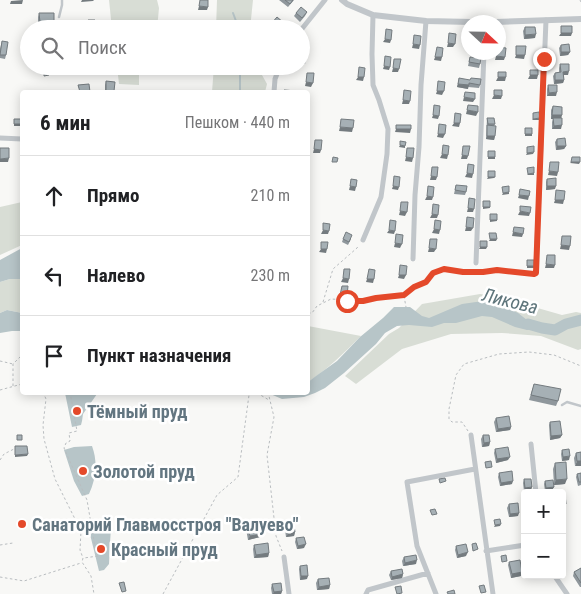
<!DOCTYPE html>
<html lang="ru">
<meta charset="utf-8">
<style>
body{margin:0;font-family:"Roboto Condensed",sans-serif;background:#f6f6f6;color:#202124}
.controls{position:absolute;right:15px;bottom:15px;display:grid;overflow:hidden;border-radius:5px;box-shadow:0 2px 12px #0003}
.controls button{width:45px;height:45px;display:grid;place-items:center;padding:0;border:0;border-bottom:1px solid #e0e0e0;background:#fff;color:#202124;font:25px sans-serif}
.compass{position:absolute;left:461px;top:15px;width:45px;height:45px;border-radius:50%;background:#fff;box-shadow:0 2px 12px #0003;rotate:112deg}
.stop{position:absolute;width:15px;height:15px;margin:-11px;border:4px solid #e4492a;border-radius:50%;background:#fff}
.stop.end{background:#e4492a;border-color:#fff;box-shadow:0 1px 5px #0008}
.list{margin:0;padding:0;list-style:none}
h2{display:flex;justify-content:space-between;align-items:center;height:65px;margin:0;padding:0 20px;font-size:21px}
h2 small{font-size:16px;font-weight:400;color:#757577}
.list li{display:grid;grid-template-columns:32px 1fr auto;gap:15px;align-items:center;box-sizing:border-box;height:80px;padding:0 20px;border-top:1px solid #e0e0e0}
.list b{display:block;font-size:19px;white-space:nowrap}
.list em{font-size:16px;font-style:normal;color:#757577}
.icon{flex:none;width:28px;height:28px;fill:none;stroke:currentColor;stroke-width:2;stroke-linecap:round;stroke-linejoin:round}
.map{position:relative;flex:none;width:581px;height:594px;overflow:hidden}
.search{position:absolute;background:#fff;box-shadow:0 2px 12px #0003;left:20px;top:20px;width:290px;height:55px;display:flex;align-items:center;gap:12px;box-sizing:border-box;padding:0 18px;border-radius:28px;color:#757577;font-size:19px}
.panel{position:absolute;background:#fff;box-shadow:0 2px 12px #0003;left:20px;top:90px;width:290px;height:305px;border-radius:5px}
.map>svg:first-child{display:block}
.green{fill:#d8ddd5}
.water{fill:#b7c5c8}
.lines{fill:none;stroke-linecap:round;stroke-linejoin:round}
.stream{stroke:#b7c5c8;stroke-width:2}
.river{stroke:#b7c5c8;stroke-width:11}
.path{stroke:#b9bdc0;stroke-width:1;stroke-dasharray:2.5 2.5;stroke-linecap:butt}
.service{stroke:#c1c6ca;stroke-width:2.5}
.minor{stroke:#c1c6ca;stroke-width:5}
.tertiary{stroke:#c1c6ca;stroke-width:6}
.wall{fill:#8f979c}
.shaded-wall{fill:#747b7f}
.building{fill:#a6b0b5;stroke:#747b7f}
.route{stroke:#e4492a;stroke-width:6}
.poi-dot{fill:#e4492a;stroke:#fff;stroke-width:2}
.labels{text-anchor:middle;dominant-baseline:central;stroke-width:5;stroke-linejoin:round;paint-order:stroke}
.poi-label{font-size:18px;font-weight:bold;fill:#637681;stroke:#fff;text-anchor:start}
.water-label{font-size:19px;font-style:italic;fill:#5e757b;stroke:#fff}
</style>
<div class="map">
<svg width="581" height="594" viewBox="0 0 581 594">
<rect width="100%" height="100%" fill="#f8f8f6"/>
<path class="green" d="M109,0H157L159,8L157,29H112Z
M217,0H253L250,29H216Z
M117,66H139V85L119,84Z
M214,66H257L267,84L265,92H212Z
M22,202V245L0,255V207Z
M10,279H22V313L7,310L0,313V282Z
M480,294L496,296L562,315L576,312L581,313V349L578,350L541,336L502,333L451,334L402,349L356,384L345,376L389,334L399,328L422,304Z
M308,326L361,336C344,353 328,369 308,382Z"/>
<path class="water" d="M22,248V279H10L0,282V260Z
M483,301L506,307L518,313L527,320L536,323L542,328L527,330L515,327L492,317L482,316L456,323H444L432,327L409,325L397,326L385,333L376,344L344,373L325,388L315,393L304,397L282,399L268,393L308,392V382L316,376L337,361L360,337L383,318L394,307H410L422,316L429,318L462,304Z
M7,310L22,313V331H12L0,333V313Z
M65,393H97V394L83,414L82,421L81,425L72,427Z
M92,446C98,462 96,479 89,494L82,496L74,481L64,450L74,447Z
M98,520H108L111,528L110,543L109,564L104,570L99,571L88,526L93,521Z"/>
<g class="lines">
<path class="stream" d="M233,13L239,29
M240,92V66"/>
<path class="river" d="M528,324L542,328L555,330L566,324L581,320"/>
<path class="path" d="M580,0L581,2
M404,296L406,307
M323,302L333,269L357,248L359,245
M308,313H312L317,306L331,299L363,301L376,298L404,295L414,287L427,282L433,273L444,269L483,272L497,270L534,273
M0,361L13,364
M13,386V364L22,355
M0,390L22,384
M43,392L46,399L43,425L44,439L55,479L81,531L80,550L83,558L82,562L91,576L94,594
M70,392L77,431L69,433L70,441L66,443L64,448L87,500L95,547L98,556L84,558
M268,392L274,417L267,455L276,536L282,551
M257,393L269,400
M468,431L462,422H452L449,419V409L456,375L464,364L499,354L529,352L554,355L581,366
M0,460L4,454L14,449
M79,525L88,519
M0,545L13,543
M0,577L24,581L81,563
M163,594L217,495L238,477L249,395L256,392"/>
<path class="service" d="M59,17L62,5V0
M562,405L567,402L581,406"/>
<path class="minor" d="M301,30L325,0
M274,92L275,79L280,66
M0,138L22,139
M363,240L381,197L387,154L388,129L379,100L373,85L372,54L373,15
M413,259L415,195L419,147L421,85L426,21
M476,263L484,52
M536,267L546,20
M471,435L493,594
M531,444L536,493
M486,551L525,545
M284,557L289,594
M554,575L567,594
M366,594L368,590L428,573
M436,594L417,546L407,482L475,469"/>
<path class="tertiary" d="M342,0L347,4L373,15L426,21L472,22
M496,22L581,19"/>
</g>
<path class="wall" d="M279,0H294L288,7Z
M307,12L305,16L300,22L294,16L296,13Z
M39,13L54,22L53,25L38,26V17Z
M271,24L291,29H271L270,27Z
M525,27L535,38L524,39L523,31Z
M2,41L6,55L5,59L0,58V49Z
M561,45L570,52L568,55L560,56L559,48Z
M470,57L480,64L479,68L468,66Z
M560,64L568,75H564V80L563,83L554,84L553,76L555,73L559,72V68Z
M459,78L480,85L479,88L468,87V89L457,87Z
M106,81L114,92H105V85Z
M548,85L556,96H547V89Z
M553,106L561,118V129H552V122L553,119H551V110Z
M487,118L495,124L494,126L495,136L494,140L486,139Z
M557,139L566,146L564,149L556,150L555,142Z
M547,179L555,189L546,190V182Z
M456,185L466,192L465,195L454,194Z
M343,239H351L348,245L342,242Z
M534,384L558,401L556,406L529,400Z
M496,418L511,427L510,430L496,432L494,422Z
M550,422L562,435L560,438L550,440L549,425Z
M483,435L490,442L489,446L482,447L481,439Z
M495,449L508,460L496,463L494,453Z
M562,450L569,460L562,461L561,454Z
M581,452L575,466L574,458L576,453Z
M555,463L565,484L554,485L553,469Z
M499,473L512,484L500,486L498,477Z
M581,473V485L578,486L576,477L577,474Z
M524,479L531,491H524L523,483Z
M545,481L554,487L552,490L545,491L544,484Z
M509,504L518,516L509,517L507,508Z
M247,526L260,537L248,540L246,529Z
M286,527L295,532L294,536L286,537L285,530Z
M296,538L304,548L297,549L295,542Z
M254,545L269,553L268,557L254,558L253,549Z
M456,546L466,556L457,558L455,550Z
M404,557L416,564L403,566L402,561Z
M509,562L521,576L511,578L508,565Z
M300,566L307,579L300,580L299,569Z
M581,568V587H580L573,576L574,572Z
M391,571L403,574L402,578L391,580L389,575Z
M318,579L330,585L329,589L317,590L316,583Z
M272,584L282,591L281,594H272L271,588Z"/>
<path class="shaded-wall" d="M23,0L22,4H10L11,1Z
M82,0H94L93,1L81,2Z
M199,6L208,7L207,10H198Z
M40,22H54L53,25L38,26Z
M561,33H572L571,36H559Z
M536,34L535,38L524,39L525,35Z
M385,39L391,40L390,43L383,42Z
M448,43L455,44L453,47H447Z
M413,44L420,45L419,49L412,48Z
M561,52H570L568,55L560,56Z
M516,55H525L524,59L515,58Z
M496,56L505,57L504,60H495Z
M435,57H442L441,61L434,60Z
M301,60H306L305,64H301Z
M384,66L390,67L389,70L383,69Z
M393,68L399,69L398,72H392Z
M569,71L568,75H562L563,72Z
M530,75H538L537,79H528Z
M358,77H364L363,81L356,80Z
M498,77H506L505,81H496Z
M555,80H564L563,83L554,84Z
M306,82L313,83L311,87L305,86Z
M458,84L469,85L468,89L457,87Z
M106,91H114V92H105Z
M437,91H444L442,95L436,94Z
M557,92L556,96H547L549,93Z
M494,95L502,96L501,99H492Z
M464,97L475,99L473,102L463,101Z
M403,100L410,101L409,104H402Z
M467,110L478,112L476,116L466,114Z
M433,115L439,116L438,119L432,118Z
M552,115H562L561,119H551Z
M540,118L539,120H532L533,119Z
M454,123H460L459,127L452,126Z
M14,124H22V126H14Z
M562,125L561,129H552L554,126Z
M340,127L353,128L352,132L339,131Z
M396,129H411L410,133L395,132Z
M438,134H445L443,138L437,137Z
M525,134H532V136H525Z
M487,136H495L494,140L486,139Z
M400,145L405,146V148L399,147Z
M557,146H566L564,149L556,150Z
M314,149L321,150L320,153H313Z
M534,152L533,154L526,155L527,153Z
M442,154L448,155L447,159L440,158Z
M462,155L468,156L467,159H461Z
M406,157L413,158L412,162L405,161Z
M488,157H495V159H488Z
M9,158L8,162H0V159Z
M571,162H580L579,164L570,163Z
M549,171L558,172L557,176L548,175Z
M467,173L473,174L472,178L465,177Z
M534,173V175H527L528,174Z
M431,176L437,177L436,180H430Z
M488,177H495L494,178L487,179Z
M350,186L356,187L355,191L349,190Z
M393,186L399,187L398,190L392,189Z
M547,186H556L555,189L546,190Z
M509,192V194L502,195L503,193Z
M519,195L529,196L528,200L518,198Z
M427,196L433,197L432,200H425Z
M555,200H564L563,204L554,203Z
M483,207H490V208L483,209Z
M468,208L474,209L473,212H467Z
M400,211L407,212L405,216L399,215Z
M520,211L530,213L529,216L518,215Z
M432,214L438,215L437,218H430Z
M490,220H497V221L490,222Z
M466,227L473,228L471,231H465Z
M434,229L440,230L439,234L432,233Z
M323,230L329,231L328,234H321Z
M389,230L395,231L394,234L387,233Z
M513,232L523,234L522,237L512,236Z
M490,239H497L496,241H489Z
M395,243L402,244L400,248L394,247Z
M561,245L570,246L569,250L560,249Z
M480,247H487L486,249H479Z
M429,248L436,249L434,252H428Z
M321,249H327L326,253L319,252Z
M546,264L555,265L554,268H545Z
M527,266H534V268H527Z
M399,275H406L404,279L398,278Z
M343,278L349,279L348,283L341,282Z
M367,279H374L373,283L366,282Z
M340,295L347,296L346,299H339Z
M511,427L510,430L496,432L498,429Z
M562,435L560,438L550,440L551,436Z
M490,442L489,446L482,447L484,443Z
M28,454L27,456L15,457V455Z
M570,456L569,460L562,461L563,457Z
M510,457L508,460L496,463L497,459Z
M577,461H581V466H575Z
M567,479L565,484L554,485L556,480Z
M513,481L512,484L500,486L501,483Z
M532,487L531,491H524L525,488Z
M554,487L552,490L545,491L546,488Z
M566,504L565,508H562V505Z
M519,513L518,516L509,517L510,514Z
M501,524L500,526L494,527L495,525Z
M295,532L294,536L286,537L288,534Z
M262,534L260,537L248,540L250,536Z
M306,544L304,548L297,549L298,546Z
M468,552L466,556L457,558L458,555Z
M269,553L268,557L254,558L256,555Z
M417,560L416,564L403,566L405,563Z
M522,572L521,576L511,578L512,574Z
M403,574L402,578L391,580L392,577Z
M301,576H308L307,579L300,580Z
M330,585L329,589L317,590L319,587Z
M282,591L281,594H273L274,592Z"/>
<path class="building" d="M200,0H208V7L199,6Z
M285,0H293L290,4Z
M301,7L307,12L302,18L296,13Z
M39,13H54V22H40Z
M277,17L291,29H277L271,24Z
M88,20H95V29H88Z
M218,23H231V29H217Z
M169,24V29H162V25Z
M561,26H572V33H561Z
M525,27H535L536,34L525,35Z
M386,29L392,30L391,40L385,39Z
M449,33L456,34L455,44L448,43Z
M498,34H501L500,43H498Z
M414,35L421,36L420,45L413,44Z
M2,41L8,42L6,55H0Z
M569,44L570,52H561V45Z
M516,46H526L525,55H516Z
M437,47L443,48L442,57H435Z
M498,47L506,48L505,57L496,56L497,52H498Z
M301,52H307L306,60H301Z
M385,56L391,57L390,67L384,66Z
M470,57L481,58L480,64L469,62Z
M394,59H401L399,69L393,68Z
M560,64H569V71L563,72L564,80H555V73L561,72Z
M154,66H159L160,68H154Z
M359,67L365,68L364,77H358Z
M49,70V75L44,76V71Z
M530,70H538V75H530Z
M498,72H506V77H498Z
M307,73H314L313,83L306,82Z
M459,78L470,80L471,78L481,79L480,85L469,83V85L458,84Z
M106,81L115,82L114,91H106Z
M438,81L445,82L444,91H437Z
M89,84L90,92H80L78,85Z
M548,85H557V92L549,93Z
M284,90L297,91V92H283Z
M404,90L411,91L410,101L403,100Z
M494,90H502V96L494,95Z
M465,92L475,93V99L464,97Z
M434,105L440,106L439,116L433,115Z
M468,105L478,106V112L467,110Z
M553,106L562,107V115H552Z
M539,112L540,118L533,119V113Z
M455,113L461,114L460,123H454Z
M487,118H494L495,124H488Z
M553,118H562V125L554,126Z
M14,119H22V124H14Z
M341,119L354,120L353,128L340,127Z
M439,124L446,125L445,134H438Z
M396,125H411V129H396Z
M487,125L496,126L495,136H487Z
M525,128H532V134H525Z
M565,138L566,146H557V139Z
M315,140H322L321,150L314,149Z
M400,141L406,142L405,146L400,145Z
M443,145L449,146L448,155L442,154Z
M463,146H470L468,156L462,155Z
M534,146V152L527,153V147Z
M0,148H9V158L0,159Z
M407,148H414L413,158L406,157Z
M488,151H495V157H488Z
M333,157L338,158L337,162H332Z
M572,157H580V162H571Z
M550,162H559L558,172L549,171Z
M468,164L474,165L473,174L467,173Z
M432,167H438L437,177L431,176Z
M534,167V173L528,174L527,168Z
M488,171H495V177H488Z
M394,176L400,177L399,187L393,186Z
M556,178V186H547V179Z
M351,179L357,180L356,187L350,186Z
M456,185L467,186L466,192L455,190Z
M428,186L434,187L433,197L427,196Z
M509,186V192L503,193L502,187Z
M520,189L530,191L529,196L519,195Z
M556,190L565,191L564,200H555Z
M469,198L475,199L474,209L468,208Z
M483,201H490V207H483Z
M401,202H408L407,212L400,211Z
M433,204L439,205L438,215L432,214Z
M520,206L531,207L530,213L520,211Z
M490,214H497V220H490Z
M467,217L474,218L473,228L466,227Z
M390,220L396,221L395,231L389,230Z
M435,220L441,221L440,230L434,229Z
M323,223L330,224L329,231L323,230Z
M514,227L524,228L523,234L513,232Z
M346,232L352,235L349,242L343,239Z
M489,233H496L497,239H490Z
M396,234L403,235L402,244L395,243Z
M562,236H571L570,246L561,245Z
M430,239H437L436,249L429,248Z
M480,241H487V247H480Z
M321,242H328L327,249H321Z
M547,255H555V265L546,264Z
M527,260H534V266H527Z
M400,265L407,266L406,275H399Z
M344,269H350L349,279L343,278Z
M369,269L375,270L374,279H367Z
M342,286H348L347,296L340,295Z
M534,384L561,389L558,401L531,395Z
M509,416L511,427L498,429L496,418Z
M560,421L562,435L551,436L550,422Z
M17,435H22V440H17Z
M483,435H489L490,442L484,443Z
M15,446H27L28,454L15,455Z
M508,447L510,457L497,459L495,449Z
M569,449L570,456L563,457L562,450Z
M581,452V461H577L576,453Z
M491,461L492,467L486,468L485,462Z
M566,462L567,479L556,480L555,463Z
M512,471L513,481L501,483L499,473Z
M581,473V482H579L577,474Z
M445,478L446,481L440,483L439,479Z
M524,479H531L532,487L525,488Z
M553,480L554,487L546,488L545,481Z
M562,494H565L566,504L562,505Z
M518,503L519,513L510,514L509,504Z
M435,509L437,514L432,515L430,510Z
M500,519L501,524L495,525L494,520Z
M259,523L262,534L250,536L247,526Z
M294,525L295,532L288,534L286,527Z
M304,537L306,544L298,546L296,538Z
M268,543L269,553L256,555L254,545Z
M476,543L478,549L473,551L472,544Z
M466,544L468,552L458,555L456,546Z
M416,555L417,560L405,563L404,557Z
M506,555L507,561L502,562L501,556Z
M520,560L522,572L512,574L509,562Z
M307,565L308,576H301L300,566Z
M581,568V583L574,572Z
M402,569L403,574L392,577L391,571Z
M329,578L330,585L319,587L318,579Z
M124,582L126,591L122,592L119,583Z
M281,583L282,591L274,592L272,584Z
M484,585L486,592L481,593L479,586Z
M401,586L402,593L397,594L395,587Z
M454,590L455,594H448L447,592Z"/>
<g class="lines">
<path class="route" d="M347,301H363L376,298L404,295L414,287L426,282L433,273L444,269L463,272H483L497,270L534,274L536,273L544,59"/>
</g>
<g class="poi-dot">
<circle cx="77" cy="411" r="5"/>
<circle cx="83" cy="471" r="5"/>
<circle cx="22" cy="524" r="5"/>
<circle cx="101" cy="549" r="5"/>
</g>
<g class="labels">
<g class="poi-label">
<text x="87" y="411">Тёмный пруд</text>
<text x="93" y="471">Золотой пруд</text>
<text x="32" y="524">Санаторий Главмосстроя "Валуево"</text>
<text x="111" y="549">Красный пруд</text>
</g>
<g class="water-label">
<text transform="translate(510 301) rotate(14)">Ликова</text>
</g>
</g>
</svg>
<div class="controls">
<button>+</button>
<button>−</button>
</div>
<svg class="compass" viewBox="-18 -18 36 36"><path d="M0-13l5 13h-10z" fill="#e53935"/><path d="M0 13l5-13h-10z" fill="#757577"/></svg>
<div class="stop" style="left:347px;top:301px"></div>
<div class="stop end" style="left:544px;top:59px"></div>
<div class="search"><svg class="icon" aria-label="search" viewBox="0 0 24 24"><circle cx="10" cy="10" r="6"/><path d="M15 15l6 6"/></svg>Поиск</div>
<section class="panel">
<h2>6 мин<small>Пешком · 440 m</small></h2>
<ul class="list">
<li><svg class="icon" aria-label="ahead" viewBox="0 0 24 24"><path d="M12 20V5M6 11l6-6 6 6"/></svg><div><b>Прямо</b></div><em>210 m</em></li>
<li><svg class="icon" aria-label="left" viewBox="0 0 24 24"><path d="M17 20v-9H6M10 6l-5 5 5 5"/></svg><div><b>Налево</b></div><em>230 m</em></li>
<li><svg class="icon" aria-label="arrive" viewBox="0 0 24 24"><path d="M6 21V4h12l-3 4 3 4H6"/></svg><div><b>Пункт назначения</b></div></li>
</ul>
</section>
</div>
